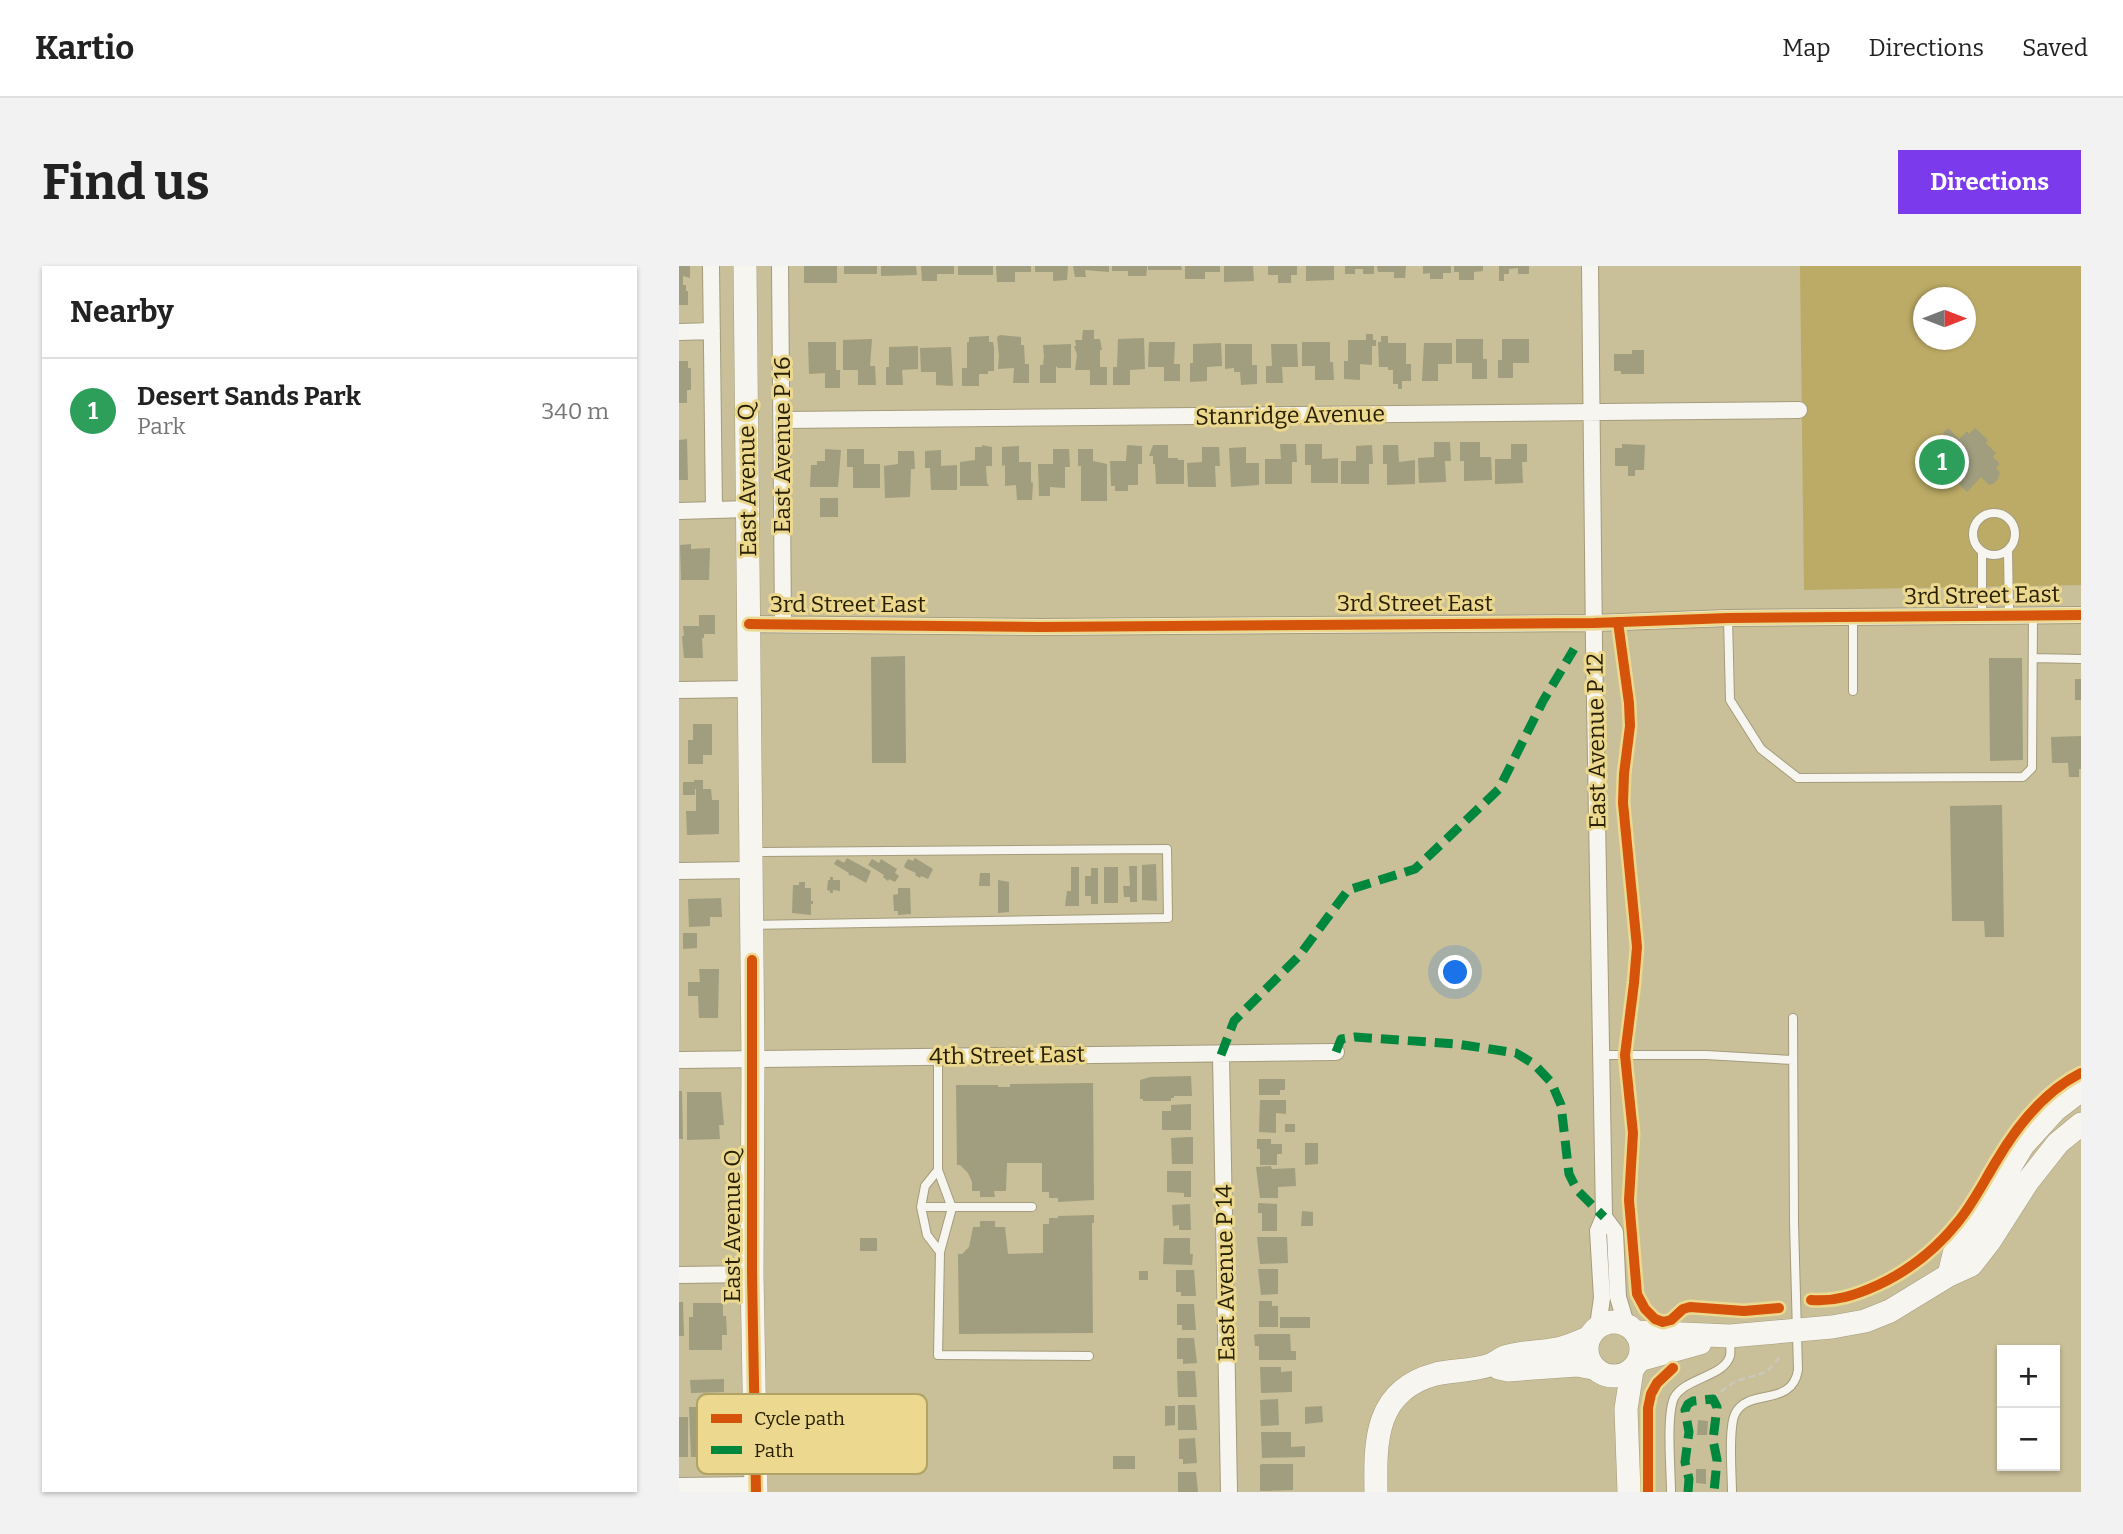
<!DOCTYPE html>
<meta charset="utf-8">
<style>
body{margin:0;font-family:Bitter,serif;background:#f2f2f2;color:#222}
.controls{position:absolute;right:21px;bottom:21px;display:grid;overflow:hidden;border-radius:0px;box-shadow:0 2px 5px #0004}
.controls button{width:63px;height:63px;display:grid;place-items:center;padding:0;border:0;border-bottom:2px solid #e0e0e0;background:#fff;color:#222;font:35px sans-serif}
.compass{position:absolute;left:1234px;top:21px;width:63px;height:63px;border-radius:50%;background:#fff;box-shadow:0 2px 5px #0004;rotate:90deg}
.you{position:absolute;left:777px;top:707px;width:24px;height:24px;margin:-18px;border:5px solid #fff;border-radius:50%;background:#1a73e8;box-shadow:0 0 0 10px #1a73e833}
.badge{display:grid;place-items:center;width:46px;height:46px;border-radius:50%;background:#7c3aed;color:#fff;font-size:23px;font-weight:700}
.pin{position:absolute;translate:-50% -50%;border:4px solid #fff;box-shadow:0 2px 7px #0006}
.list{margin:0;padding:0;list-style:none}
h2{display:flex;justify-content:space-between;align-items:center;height:91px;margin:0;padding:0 28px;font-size:30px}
h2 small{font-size:23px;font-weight:400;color:#767676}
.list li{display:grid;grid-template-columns:46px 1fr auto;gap:21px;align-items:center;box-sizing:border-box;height:105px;padding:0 28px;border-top:2px solid #e0e0e0}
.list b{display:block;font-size:26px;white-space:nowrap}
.list p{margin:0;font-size:23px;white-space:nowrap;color:#767676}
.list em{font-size:23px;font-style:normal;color:#767676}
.map{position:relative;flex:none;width:1402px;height:1226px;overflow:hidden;border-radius:0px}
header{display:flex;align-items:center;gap:42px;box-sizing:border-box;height:98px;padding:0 35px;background:#fff;border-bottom:2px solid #e0e0e0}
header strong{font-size:33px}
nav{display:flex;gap:38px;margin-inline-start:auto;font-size:24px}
.intro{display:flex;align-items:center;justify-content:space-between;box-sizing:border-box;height:168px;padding:0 42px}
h1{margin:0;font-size:49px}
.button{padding:18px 32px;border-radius:0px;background:#7c3aed;color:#fff;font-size:24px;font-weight:700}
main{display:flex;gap:42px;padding:0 42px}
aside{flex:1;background:#fff;border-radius:0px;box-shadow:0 2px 5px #0004}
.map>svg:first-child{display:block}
.green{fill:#bcab66;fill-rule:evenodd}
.building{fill:#a09e7f}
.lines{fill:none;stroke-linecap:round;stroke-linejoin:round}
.lane-casing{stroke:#a49c7c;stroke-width:10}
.street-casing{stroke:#a49c7c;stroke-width:18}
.secondary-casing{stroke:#a49c7c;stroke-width:24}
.path{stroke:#cac7bb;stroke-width:2.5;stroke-dasharray:7 3.5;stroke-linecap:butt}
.lane{stroke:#f7f5f0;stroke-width:8}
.street{stroke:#f7f5f0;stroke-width:16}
.secondary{stroke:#f7f5f0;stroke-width:23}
.quiet{stroke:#00873e;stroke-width:9;stroke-dasharray:18 9;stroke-linecap:butt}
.cycleway-casing{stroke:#ecd98f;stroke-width:15}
.cycleway{stroke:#d5530b;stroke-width:10}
.labels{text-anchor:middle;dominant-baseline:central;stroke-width:6;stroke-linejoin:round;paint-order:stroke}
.street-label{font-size:23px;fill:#272002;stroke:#ecd98f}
.key{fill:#ecd98f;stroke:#b1a265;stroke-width:2}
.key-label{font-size:19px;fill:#272002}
</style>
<header>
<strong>Kartio</strong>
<nav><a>Map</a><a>Directions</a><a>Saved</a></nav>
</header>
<div class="intro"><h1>Find us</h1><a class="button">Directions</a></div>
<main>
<aside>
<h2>Nearby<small></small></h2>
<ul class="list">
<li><span class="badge" style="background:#2e9e5b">1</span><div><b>Desert Sands Park</b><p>Park</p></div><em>340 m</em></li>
</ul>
</aside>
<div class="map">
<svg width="1402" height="1226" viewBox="0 0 1402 1226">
<rect width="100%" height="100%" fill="#c9bf98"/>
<path class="green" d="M1121,0H1402V319L1125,324ZM1244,32H1286V74H1244Z"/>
<path class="building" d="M0,0H11V12L4,10V19H7V25H9V39H0Z
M125,0H158V17H125Z
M165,0H198V8H165Z
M202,0H237L238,9L202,10Z
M242,0H275V8H258V15H243Z
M279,0H314V9H279Z
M317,0H352V6H336V16H318Z
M356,0H389L388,14L374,15V6H356Z
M394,0H430V6L406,4L407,11H396Z
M433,0H468V4L467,10H449V5H433Z
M469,0H502L503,4H469Z
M506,0H541V6H526V13H506Z
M545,0H574L575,15L545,16Z
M589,0H618V9H612V17H599V9H589Z
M627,0H655V14L627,15Z
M666,0H695V8H684V3H676V8H666Z
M698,0H727L726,12H715V6H699Z
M744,0H772V7H764V13H751V7L744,8Z
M775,0H804V5L795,6V14H780V6H775Z
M820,0H850V8H839V2L830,3V8H825V15H820Z
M404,64H415V73H421L423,84H421V101H428V119H411V104H396L398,89L395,80H397L396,74H403Z
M687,68H694V74H697V80H693V99L681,98V114L665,113V95H669V74H687Z
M321,69L342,71V79H345L346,98H350V117H334L335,102L319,103L320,90L318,71Z
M310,70V76H314L315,82V105H309V108H300V120H283V102H288V76H290V71Z
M702,70H709V77H727V98H732V115H723V123H719V118H714V104H709V101H700L699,76H702Z
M465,72L466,103L451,104V119H434V101H438L439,73Z
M193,73L191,100H196L197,119H179V104H164V74Z
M777,73H804V93H808V113H793V97H777Z
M823,73H850V97H834V112H819V94H823Z
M129,76H157V104H161V122H146V107L130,108Z
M470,76H496L495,98H501V115H485V101H469Z
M623,76H651V96H654L655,114H636V100H623Z
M542,77L543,100L528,101V115L511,116V97H514V78Z
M745,77H773V98H759V115H743Z
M392,78V102H379L377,100V117H361V99H364L365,90L364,79Z
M546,78H573V99H578V118L562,119L561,106H555V102L546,103Z
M592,78H618L619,101H603L604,117H587V100H593Z
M239,80V103L223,104L224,119H207V101H210V81Z
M272,81L274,120L257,119V106H242L241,82Z
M953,84H965V108H942V105H935V88H953Z
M0,95H9V102H12V124H8V137H0Z
M1269,162L1280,173L1288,165L1290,168L1296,162L1309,174L1307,177L1317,187L1314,191L1321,198L1317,202L1321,206L1319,213L1314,218L1310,219L1302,211L1288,226L1249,188L1267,170L1264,167Z
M8,173L9,214H0V174Z
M755,176H771L772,195H766L767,216L740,217L739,192L755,191Z
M781,176H801V191H812L813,214L785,215V195H781Z
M601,178H617L618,196H613V218H586V193H602Z
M626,178H643V193L659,192V217H632V199H626Z
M832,178H848V196H843L844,217L816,218V193H832Z
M943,178L966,179L965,204H956V210H949V200H936V182H943Z
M303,179L313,181V200H307L308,217L310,220H281V196L296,194V181H303Z
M448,179L463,180V198H459V219H449V225H436V220H432L431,195H447Z
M474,179H489V192H499V194H505V218H477L476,198H474V190H470Z
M693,179L694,198H690V218H662V195H677V180Z
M704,179H719L720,196L736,194V218L708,219V198H704Z
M340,180V196H352V216L354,217L353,234H338L337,219L326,220V199L323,200V181Z
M523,181H540L541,200H536L537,221H509L508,197L523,196Z
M567,181V197H580V219L552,221L550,182Z
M146,183L162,184L159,221H131L132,199H138V195H146Z
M168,183H185V198H201V222H174V201H168Z
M374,183H390L391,201H386V222L371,221V230H360L359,198H374Z
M399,183H414V195L428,198V235H402V200H399Z
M262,184V200L278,199V224H252L251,202H246V185Z
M219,185H235L236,203H232L231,231L206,232L205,200L219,198Z
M141,232H159V251H141Z
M12,278V283L31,282L30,314H2L1,279Z
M20,349H36V368H25V372H23L24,392H5L3,370H5L4,360H20Z
M226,390L227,497H193L192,391Z
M1310,392H1343L1344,494L1311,495Z
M1396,413H1402V434H1396Z
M14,458H33V489H24V498H9V474H14Z
M1402,470V503H1400V511H1390L1389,497H1373L1372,471Z
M15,514H24V523H32L33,534H40V568L8,569L7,545H17V523H16V529H4V516H15Z
M1323,539L1325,671H1306L1305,655H1273L1271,540Z
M168,592L192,605L187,617L173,609L172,610L169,608L170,607L155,598L158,593L165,597Z
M236,592L254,603L249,613L242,610L241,612L236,609L237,607L226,602L225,600L229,593L234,595Z
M193,593L200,597L202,593L218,603L216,607L220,610L216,616L210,613L209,615L204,611L205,609L189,599Z
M477,598L478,635L463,634V599Z
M450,600H458V636H451V631H445L444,620H451Z
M392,601H400V640H386L388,625H392Z
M425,601H439V637H425Z
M412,602H419V638H412V630H406V610H412Z
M301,607H311V620H300Z
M151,611H154V614H161V625L154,624V627H151V625L148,624L149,614H151Z
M319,614L330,616V646L319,647Z
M120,616H126V622H132V635H134V638H132V649L113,647L114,619H120Z
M219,622H231L232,648L219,649V645H215L214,629L219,628Z
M42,632L43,651H31V660L10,661L9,633Z
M4,667H18V682L4,683Z
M20,703H40L39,752H20L19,730H9V716H21Z
M512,810L513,830H495V832H492V835H464V833H461V814L471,811Z
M580,813H606V824H601V829H580Z
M414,817L415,934L379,936V932H370V926H363V897H328L327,925H315L316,931H301V925H293V916L289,907L281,899H278L277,819H319V821H331V818Z
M0,825H3L4,873H0Z
M8,826H42L45,859H40L41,873L8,874Z
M581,834H607V848L597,847V867L580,866Z
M512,838V864H483V845H492V839Z
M606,858H616V866H606Z
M509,871H514V898H493L492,872Z
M578,873H592V878H603V888H598V899H581V883H578Z
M626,877H639V898L626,899Z
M592,900L593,903L616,902L617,920L599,921V932H581L577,901Z
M488,905H512V931H505V927L488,926Z
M579,937L598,938V965H583V947H579Z
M511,938L512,964H500V959L494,960L493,939Z
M623,945L634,946V960H622Z
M415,949V957H413L414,1067L280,1068L279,988H283L290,981L294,961H301V955H316V961H326L329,988L364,987V958H370V952H379V950Z
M578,971H608L609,997L581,998Z
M181,972H198V985H181Z
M485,972H511V988H514L513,999L484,998Z
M579,1003H599V1028L582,1029Z
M497,1004H515L517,1030H502V1026H497Z
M460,1005H469V1014H460Z
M580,1035H593V1040H599V1061H580Z
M0,1036H4L5,1070H0Z
M14,1037H44V1050H47L48,1069H43V1084H10V1051H14Z
M498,1038H515L517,1064H503V1059H498Z
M601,1051H631V1062H601Z
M580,1068H611L612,1085H617V1094H580V1080H576L575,1069Z
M498,1072H515L518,1097L504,1098V1093H498Z
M581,1101H602V1106L613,1105V1126L582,1127Z
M498,1105H516L518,1131H499Z
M45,1113V1126L12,1127L11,1114Z
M599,1133L600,1159L582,1160L581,1134Z
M499,1139H516L518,1164H499Z
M486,1140H496V1159L486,1160Z
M643,1140L644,1156L626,1158V1141Z
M10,1141H22L24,1191H12Z
M0,1151H9V1191H0Z
M1019,1154L1029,1155L1028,1169H1018Z
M582,1166H612V1181L626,1180V1191L583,1192Z
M516,1172L518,1197L504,1198V1193H500V1173Z
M434,1190H456V1203H434Z
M583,1198H614V1224L581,1225V1199Z
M1017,1203H1027V1218L1017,1217Z
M499,1206H517L519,1226H499Z"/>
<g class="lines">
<g class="lane-casing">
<path id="lane" d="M1294 268a21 21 0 1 1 42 0a21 21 0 1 1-42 0Z
M1329,285L1330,349
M1303,350V286
M1174,351V425
M1049,352L1051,434L1082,483L1119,512L1344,511L1353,502L1354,349
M1354,392L1402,393
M74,586L488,583L489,652L74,659
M923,789H1027L1114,794
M259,790V904L273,942L261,986L259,1089L410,1090
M259,904L246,920L242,941L248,969L261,986
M242,941H353
M992,1226C992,1204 987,1150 995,1132C1005,1112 1045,1111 1051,1090C1052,1085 1051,1078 1051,1073
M1053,1226C1053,1209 1049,1162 1056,1148C1069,1121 1113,1142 1119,1104L1115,957L1114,752"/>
</g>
<g class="street-casing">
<path id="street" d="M32,0L35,244
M101,0L104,358
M911,0L915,379L925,951L919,965L923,1032L919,1060
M0,66L33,65
M103,154L1120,144
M0,245L69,243
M70,358L362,361L915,357L1049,352L1402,349
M0,424L69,423
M0,605L71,604
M542,789L550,1226
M0,794L657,786
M925,951L936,966L939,1031L947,1058
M0,1009L73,1008
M0,1220L77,1219"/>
</g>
<g class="secondary-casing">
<path id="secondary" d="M66,0L74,793L73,1008L77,1226
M1270,1009L1275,988L1290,969L1344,879L1376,844L1402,824
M908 1083a27 27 0 1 1 54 0a27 27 0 1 1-54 0Z
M957,1066L1051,1070L1153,1061L1186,1055L1211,1045L1270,1009L1292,999L1310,976L1349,915L1379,877L1402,858
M960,1094L1021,1077
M820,1102L829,1104L898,1099L914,1102
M697,1226C696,1174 696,1124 757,1108C774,1104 794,1105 811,1099C817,1097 823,1091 830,1090C845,1086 862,1086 878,1083C889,1081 899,1076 909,1072
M950,1226L947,1143L953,1104"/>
</g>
<path class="path" d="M1034,1133C1042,1126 1051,1117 1061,1114C1085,1106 1086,1111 1102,1089"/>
<use href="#lane" class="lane"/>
<use href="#street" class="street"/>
<use href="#secondary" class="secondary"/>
<path class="quiet" d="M657,786L662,773L676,771L778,778L837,787L855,798L872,816L882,839L890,908L898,924L925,951
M542,789L555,755L620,690L669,624L736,603L820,523L864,435L895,383
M1009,1226L1010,1213L1006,1196L1010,1166L1006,1144L1009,1138L1014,1135L1034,1133L1038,1141L1034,1174L1038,1194L1035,1226"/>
<g class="cycleway-casing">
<path id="cycleway" d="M939,356L950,437L951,460L945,508L944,537L958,681L955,717L946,789L954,867L950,934L958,1028L966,1043L976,1053L984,1056L992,1054L1004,1043L1011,1041L1065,1045L1100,1042
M70,358L362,361L915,357L1049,352L1402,349
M73,694V1008L77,1226
M1132,1034C1156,1036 1177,1029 1199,1019C1229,1005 1257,983 1278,957C1294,938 1305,915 1318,894C1338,860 1366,825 1402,807
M969,1226V1142L972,1128L978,1117L994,1102"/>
</g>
<use href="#cycleway" class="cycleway"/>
</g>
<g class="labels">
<g class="street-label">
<text transform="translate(611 149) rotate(-1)">Stanridge Avenue</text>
<text transform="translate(103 179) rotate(-90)">East Avenue P 16</text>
<text transform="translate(68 214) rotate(-91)">East Avenue Q</text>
<text transform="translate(1303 329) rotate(-1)">3rd Street East</text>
<text x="736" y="337">3rd Street East</text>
<text x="169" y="338">3rd Street East</text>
<text transform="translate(917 475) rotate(-91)">East Avenue P 12</text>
<text transform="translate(328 789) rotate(-1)">4th Street East</text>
<text transform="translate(53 960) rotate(-90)">East Avenue Q</text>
<text transform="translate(546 1007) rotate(-91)">East Avenue P 14</text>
</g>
</g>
<rect x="18" y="1128" width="230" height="80" rx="10" class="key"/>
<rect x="32" y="1148" width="31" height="9" fill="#d5530b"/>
<rect x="32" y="1180" width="31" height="8" fill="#00873e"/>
<g class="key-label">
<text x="75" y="1159">Cycle path</text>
<text x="75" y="1191">Path</text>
</g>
</svg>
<div class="controls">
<button>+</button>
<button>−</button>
</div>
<svg class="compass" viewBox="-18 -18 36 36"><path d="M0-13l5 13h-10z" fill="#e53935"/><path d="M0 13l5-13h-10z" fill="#767676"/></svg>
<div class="you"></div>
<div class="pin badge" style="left:1263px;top:196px;background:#2e9e5b">1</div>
</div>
</main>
